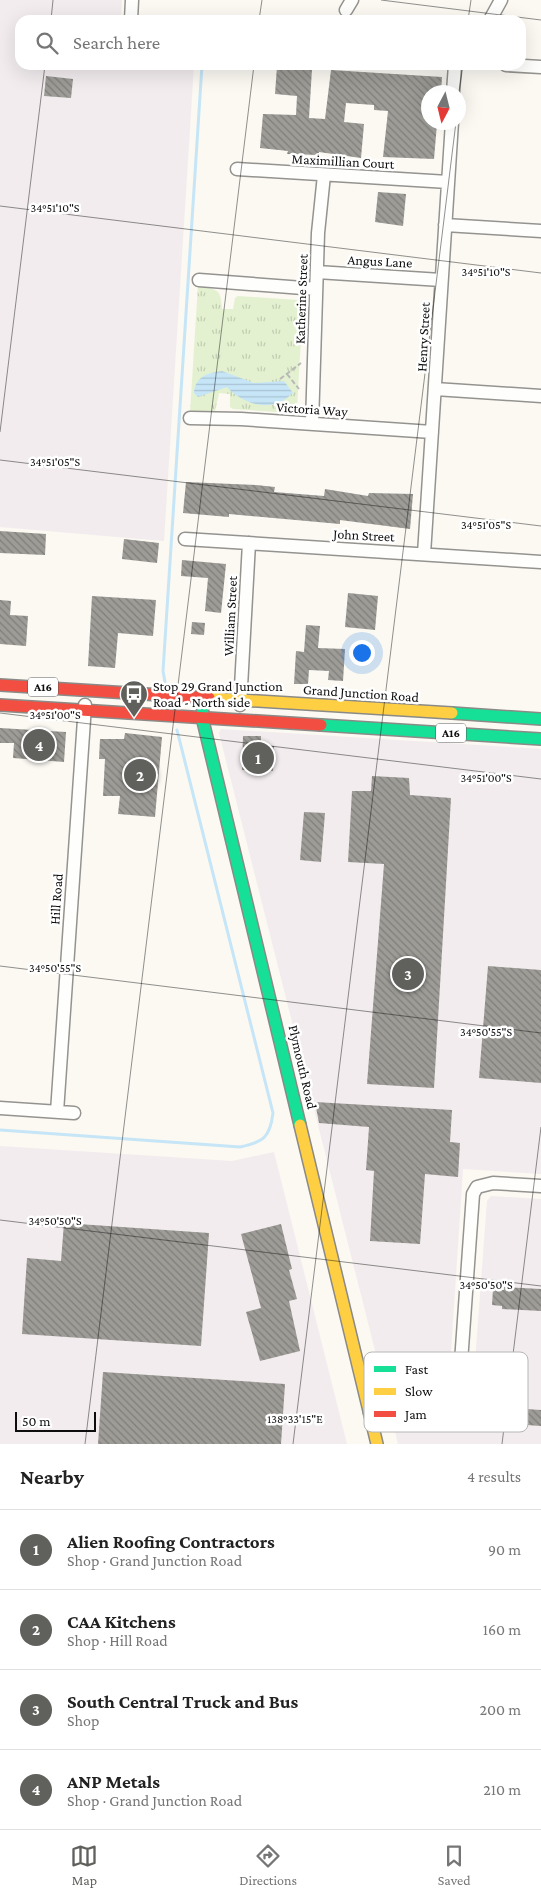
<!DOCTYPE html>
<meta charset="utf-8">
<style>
body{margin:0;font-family:"Crimson Pro",serif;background:#f2f2f2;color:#222}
.compass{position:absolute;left:421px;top:85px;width:45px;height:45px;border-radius:50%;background:#fff;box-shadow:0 5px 20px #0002;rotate:187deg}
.scale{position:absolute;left:15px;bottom:12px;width:81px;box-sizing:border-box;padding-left:5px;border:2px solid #0d0d0d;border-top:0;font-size:14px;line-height:18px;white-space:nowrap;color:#0d0d0d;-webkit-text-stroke:4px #fff;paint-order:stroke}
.you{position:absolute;left:361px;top:652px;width:18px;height:18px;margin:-12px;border:4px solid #fff;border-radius:50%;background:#1a73e8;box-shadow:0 0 0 8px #1a73e833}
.badge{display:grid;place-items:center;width:32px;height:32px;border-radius:50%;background:#60605d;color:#fff;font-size:16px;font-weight:700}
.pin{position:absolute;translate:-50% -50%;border:2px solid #fff;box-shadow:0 1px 5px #0006}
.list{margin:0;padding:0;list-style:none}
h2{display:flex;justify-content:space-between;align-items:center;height:65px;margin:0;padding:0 20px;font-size:21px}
h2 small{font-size:16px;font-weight:400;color:#767676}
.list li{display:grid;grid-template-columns:32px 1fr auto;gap:15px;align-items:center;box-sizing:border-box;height:80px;padding:0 20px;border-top:1px solid #e0e0e0}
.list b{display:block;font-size:19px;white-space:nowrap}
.list p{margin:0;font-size:16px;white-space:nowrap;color:#767676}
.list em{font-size:16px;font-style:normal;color:#767676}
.icon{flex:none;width:28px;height:28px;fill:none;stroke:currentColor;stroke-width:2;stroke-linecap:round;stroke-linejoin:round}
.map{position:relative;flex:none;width:541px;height:1444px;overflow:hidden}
.search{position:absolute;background:#fff;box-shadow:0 5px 20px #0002;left:15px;right:15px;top:15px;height:55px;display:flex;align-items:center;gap:12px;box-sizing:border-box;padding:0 18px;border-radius:15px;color:#767676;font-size:19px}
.sheet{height:385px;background:#fff}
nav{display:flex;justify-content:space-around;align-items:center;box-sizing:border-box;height:70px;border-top:1px solid #e0e0e0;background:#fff;font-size:14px;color:#767676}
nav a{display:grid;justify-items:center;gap:2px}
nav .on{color:#60605d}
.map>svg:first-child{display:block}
.industrial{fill:#f2ecef}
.park{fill:url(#park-tufts)}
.water{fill:url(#water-rules)}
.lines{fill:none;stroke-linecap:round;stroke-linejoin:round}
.stream{stroke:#c6e5f7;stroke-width:3}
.building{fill:url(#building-back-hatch)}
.street-casing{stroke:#949390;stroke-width:15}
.fast-casing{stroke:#8b8a87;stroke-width:14}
.slow-casing{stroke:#8b8a87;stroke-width:14}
.jam-casing{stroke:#8b8a87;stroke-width:14}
.path{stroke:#b8b8b6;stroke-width:2;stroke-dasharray:5 2.5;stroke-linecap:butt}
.street{stroke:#fefefd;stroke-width:12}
.fast{stroke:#16e098;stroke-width:11}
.slow{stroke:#ffcf43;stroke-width:11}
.jam{stroke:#f24e42;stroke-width:11}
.ticks{fill:none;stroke:#0d0d0d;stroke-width:1;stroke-opacity:0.45}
.labels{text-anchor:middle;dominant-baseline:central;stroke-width:5;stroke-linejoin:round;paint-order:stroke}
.shield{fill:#fff;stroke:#565656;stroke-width:1}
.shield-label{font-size:12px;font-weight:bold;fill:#0d0d0d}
.street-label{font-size:14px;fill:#0d0d0d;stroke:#fff}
.poi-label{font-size:14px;fill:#0d0d0d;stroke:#fff;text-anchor:start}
.key{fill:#fff;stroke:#b6b6b6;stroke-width:1}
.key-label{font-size:14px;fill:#0d0d0d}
.ticks-label{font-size:12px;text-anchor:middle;fill:#0d0d0d;stroke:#fff;stroke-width:5;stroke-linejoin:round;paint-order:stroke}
</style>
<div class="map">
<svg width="541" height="1444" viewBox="0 0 541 1444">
<defs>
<pattern id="park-tufts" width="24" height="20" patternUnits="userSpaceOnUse" patternTransform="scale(1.25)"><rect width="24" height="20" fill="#e3f1d0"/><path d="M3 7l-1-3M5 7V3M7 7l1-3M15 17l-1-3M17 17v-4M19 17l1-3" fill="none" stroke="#c2cdb1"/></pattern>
<pattern id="water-rules" width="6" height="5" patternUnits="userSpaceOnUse" patternTransform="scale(1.25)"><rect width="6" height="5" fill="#c6e5f7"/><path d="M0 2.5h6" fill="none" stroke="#a9c3d3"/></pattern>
<pattern id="building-back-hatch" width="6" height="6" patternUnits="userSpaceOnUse" patternTransform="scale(1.25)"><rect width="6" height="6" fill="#9e9c97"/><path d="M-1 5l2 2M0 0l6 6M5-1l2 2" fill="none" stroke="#7f7e7a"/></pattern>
</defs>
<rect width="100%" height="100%" fill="#fbf9f2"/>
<path class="industrial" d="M0,0H122L121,20H20V65H194L164,541L0,527Z
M221,729L541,749V1174L463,1169L448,1397L444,1404L396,1400L385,1390L219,733Z
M0,1146L232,1161L274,1152L347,1444H0Z
M491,1196L541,1199V1444H398L395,1431L399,1426L457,1431L465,1427L471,1415L487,1201Z"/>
<path class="park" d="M198,285C217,291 221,287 222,309H233L235,298L238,296L298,300L303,304L297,408L291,413L233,409L230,407V394L219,393L215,411L190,413Z"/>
<path class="water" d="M222,371L254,383L284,381L293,393C289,396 285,400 280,402C263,411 238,400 227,387L198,397L194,393C195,377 207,373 222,371Z"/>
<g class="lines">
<path class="stream" d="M165,682L163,671L202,65
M0,1130L240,1147C263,1142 270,1138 273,1113L177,730"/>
</g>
<path class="building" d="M277,66L312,69L309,118L325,119L331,70L442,77L441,92H428V123L437,124L434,159L383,157L388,111L374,110V105L346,103L344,122L364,124L361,158L319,152V155L287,154L288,151L260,148L263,114L296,115L297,96L275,94Z
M46,76L73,79L71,98L44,96Z
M378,192L406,194L403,226L375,222Z
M186,482L256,485L275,487L274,492L324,496L325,489L368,496L369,493L413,494L410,529L340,520V524L229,514V517L183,513Z
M0,531L46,534L45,555L0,553Z
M124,539L159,543L157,563L122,559Z
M182,560L226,564L221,613L205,611L208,578L181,576Z
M348,593L378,596L375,630L345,627Z
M92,596L156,600L153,636L118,633L115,668L88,666Z
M0,600L11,601L10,615L28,616L26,646L0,644Z
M192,622L205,623L204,635L191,634Z
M306,625L320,626L318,648L345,649L343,681L328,680L329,671L309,670L308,684H294L296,651L304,652Z
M0,728L66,732L64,762L13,758L14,743H0Z
M125,733L162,737L155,817L118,814L120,796H103L105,759H99L100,739H124Z
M243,736H261V746H274L273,771L242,770Z
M372,776L409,778L410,795L451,798L434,1088L367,1084L384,864L348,862L352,791H371Z
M304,812L325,813L321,862L300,860Z
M488,966L541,970V1083L479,1078Z
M315,1102L452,1110L450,1142L460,1143L458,1177L425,1174L420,1244L370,1241L374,1171L366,1170L369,1127L319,1123Z
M64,1223L209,1233L201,1346L22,1334L27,1258L61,1261Z
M281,1224L292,1269L289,1270L297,1299L289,1301L300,1351L260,1361L246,1312L261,1308L241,1234Z
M504,1287L541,1289V1311L502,1309V1306L492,1305L493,1289L504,1290Z
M103,1372L285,1384L281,1444H98Z
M483,1406L541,1410V1426L481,1422Z"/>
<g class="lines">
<g class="street-casing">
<path id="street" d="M346,10L352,0
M131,20L132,0
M490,20L501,0
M506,65L541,67
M453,92L455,65
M237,169L448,182
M445,225L541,231
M317,272L441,280
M199,280L316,289
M435,389L541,396
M190,418L241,419L432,432
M312,424L318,233L324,175
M185,539L541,562
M424,554L452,122
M240,705L249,543
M0,1108L74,1113
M57,1112L85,705
M370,1413L449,1418L458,1404L473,1194L477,1187L493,1183L541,1186"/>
</g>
<g class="fast-casing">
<path id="fast" d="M203,706L202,717L300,1125
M452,713L541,719
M321,725L541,739"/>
</g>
<g class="slow-casing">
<path id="slow" d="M209,698L452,713
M300,1125L377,1444"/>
</g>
<g class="jam-casing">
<path id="jam" d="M0,685L209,698
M0,705L321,725"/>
</g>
<path class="path" d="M287,374L299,389
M280,379L301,363"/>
<use href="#street" class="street"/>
<use href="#fast" class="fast"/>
<use href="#slow" class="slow"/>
<use href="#jam" class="jam"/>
</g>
<path class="ticks" d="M381,0L541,20M51,20L53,0M259,20L262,0M468,20L471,0M458,98L463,65M0,206L541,273M0,432L45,65M0,460L541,526M0,713L541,779M0,966L541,1033M0,1220L541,1286M85,1444L254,65M293,1444L456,122M502,1444L541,1127"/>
<defs>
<g id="bus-pin" transform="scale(1.4375)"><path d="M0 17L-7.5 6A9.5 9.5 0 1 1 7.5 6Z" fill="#60605d" stroke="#fff"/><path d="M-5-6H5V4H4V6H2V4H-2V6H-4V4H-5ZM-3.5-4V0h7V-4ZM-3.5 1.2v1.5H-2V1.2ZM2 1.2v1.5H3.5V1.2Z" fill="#fff"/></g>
</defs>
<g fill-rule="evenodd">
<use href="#bus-pin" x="134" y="694"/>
</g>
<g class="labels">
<g class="shield">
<rect x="28" y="677.5" width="30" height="19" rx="4"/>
<rect x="436" y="723.5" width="30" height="19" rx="4"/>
</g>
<g class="shield-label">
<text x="43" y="687">A16</text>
<text x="451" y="733">A16</text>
</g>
<g class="street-label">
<text transform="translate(343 161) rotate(3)">Maximillian Court</text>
<text transform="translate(380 261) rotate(3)">Angus Lane</text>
<text transform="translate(301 299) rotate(-88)">Katherine Street</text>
<text transform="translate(423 337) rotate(-87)">Henry Street</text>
<text transform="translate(312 409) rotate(4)">Victoria Way</text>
<text transform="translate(364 535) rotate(3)">John Street</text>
<text transform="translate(230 616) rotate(-87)">William Street</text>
<text transform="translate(361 693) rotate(4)">Grand Junction Road</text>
<text transform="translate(56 899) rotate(-86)">Hill Road</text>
<text transform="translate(303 1067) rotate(77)">Plymouth Road</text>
</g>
<g class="poi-label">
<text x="153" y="686">Stop 29 Grand Junction<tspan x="153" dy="16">Road - North side</tspan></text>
</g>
</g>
<rect x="364" y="1352" width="164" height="80" rx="8" class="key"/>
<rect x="374" y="1366" width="22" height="6" fill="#16e098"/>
<rect x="374" y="1388" width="22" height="7" fill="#ffcf43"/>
<rect x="374" y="1411" width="22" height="6" fill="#f24e42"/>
<g class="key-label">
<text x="405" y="1374">Fast</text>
<text x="405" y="1396">Slow</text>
<text x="405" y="1419">Jam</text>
</g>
<g class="ticks-label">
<text x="55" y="212">34°51'10"S</text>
<text x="486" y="276">34°51'10"S</text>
<text x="55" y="466">34°51'05"S</text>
<text x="486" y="529">34°51'05"S</text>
<text x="55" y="719">34°51'00"S</text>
<text x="486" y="782">34°51'00"S</text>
<text x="55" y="972">34°50'55"S</text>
<text x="486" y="1036">34°50'55"S</text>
<text x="55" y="1225">34°50'50"S</text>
<text x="486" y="1289">34°50'50"S</text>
<text x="295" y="1423">138°33'15"E</text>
</g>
</svg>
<svg class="compass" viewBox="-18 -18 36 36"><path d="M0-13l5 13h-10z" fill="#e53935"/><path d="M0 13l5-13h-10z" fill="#767676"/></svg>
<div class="scale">50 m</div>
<div class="you"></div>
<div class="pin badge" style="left:258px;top:758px">1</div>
<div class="pin badge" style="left:140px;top:775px">2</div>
<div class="pin badge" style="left:408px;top:974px">3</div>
<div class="pin badge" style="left:39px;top:745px">4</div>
<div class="search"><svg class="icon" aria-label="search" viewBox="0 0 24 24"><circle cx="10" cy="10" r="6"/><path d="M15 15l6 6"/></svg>Search here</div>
</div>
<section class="sheet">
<h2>Nearby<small>4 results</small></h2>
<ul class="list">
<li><span class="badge">1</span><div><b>Alien Roofing Contractors</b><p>Shop · Grand Junction Road</p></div><em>90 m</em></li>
<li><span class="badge">2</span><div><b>CAA Kitchens</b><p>Shop · Hill Road</p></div><em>160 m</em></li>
<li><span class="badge">3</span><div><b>South Central Truck and Bus</b><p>Shop</p></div><em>200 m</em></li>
<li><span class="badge">4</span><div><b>ANP Metals</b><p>Shop · Grand Junction Road</p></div><em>210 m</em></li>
</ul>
</section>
<nav>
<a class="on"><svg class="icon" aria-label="map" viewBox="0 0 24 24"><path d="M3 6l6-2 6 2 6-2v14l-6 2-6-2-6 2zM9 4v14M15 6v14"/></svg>Map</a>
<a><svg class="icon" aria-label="directions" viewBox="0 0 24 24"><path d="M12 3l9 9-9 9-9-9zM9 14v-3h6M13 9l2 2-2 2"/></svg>Directions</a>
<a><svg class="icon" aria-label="saved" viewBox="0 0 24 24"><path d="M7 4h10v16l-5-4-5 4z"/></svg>Saved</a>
</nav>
